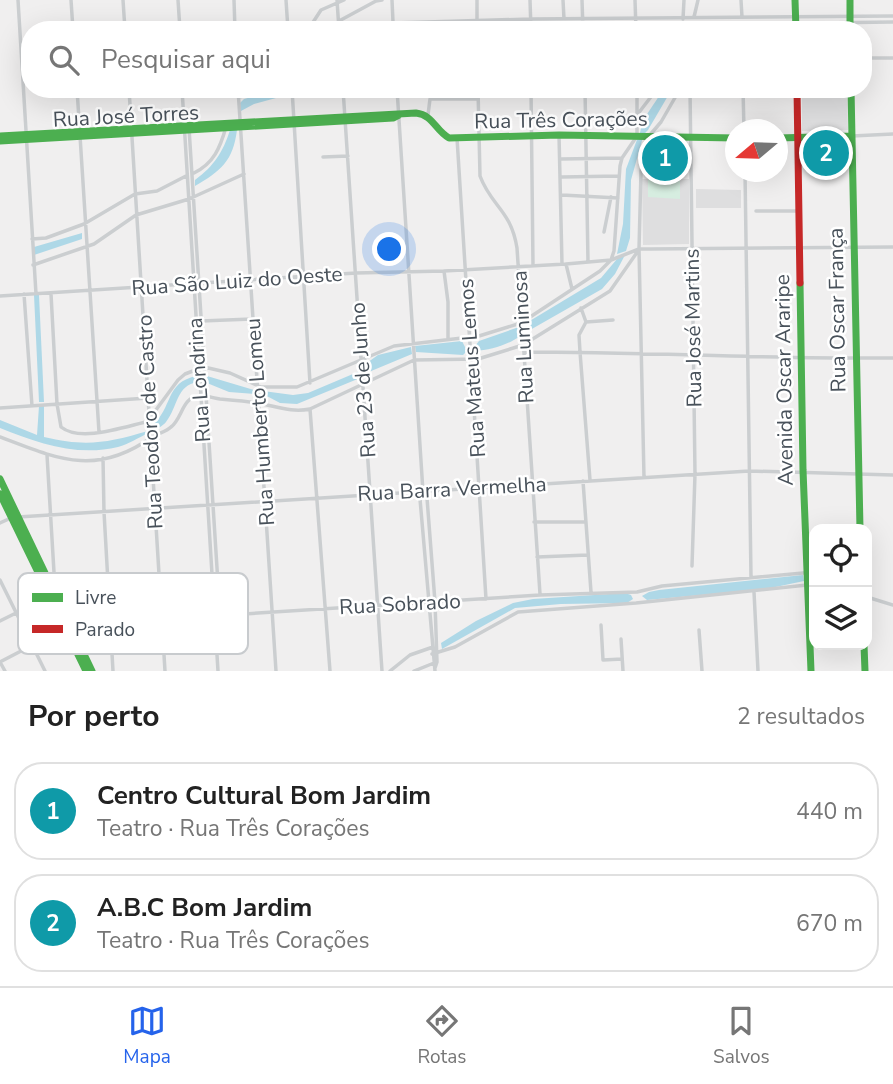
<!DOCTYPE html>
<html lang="pt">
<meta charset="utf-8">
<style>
body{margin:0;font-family:"Nunito Sans",sans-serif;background:#f6f6f6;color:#222}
.controls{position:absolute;right:21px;bottom:21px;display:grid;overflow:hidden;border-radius:14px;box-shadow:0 7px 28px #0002}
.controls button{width:63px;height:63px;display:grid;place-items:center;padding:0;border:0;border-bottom:2px solid #e0e0e0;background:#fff;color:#222;font:35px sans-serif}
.compass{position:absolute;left:725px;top:119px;width:63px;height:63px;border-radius:50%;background:#fff;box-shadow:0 7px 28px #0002;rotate:251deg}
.you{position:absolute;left:390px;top:250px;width:24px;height:24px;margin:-18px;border:5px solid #fff;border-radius:50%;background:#1a73e8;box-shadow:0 0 0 10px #1a73e833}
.badge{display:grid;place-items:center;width:46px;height:46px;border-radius:50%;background:#2563eb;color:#fff;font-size:23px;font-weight:700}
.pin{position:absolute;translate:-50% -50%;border:4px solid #fff;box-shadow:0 2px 7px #0006}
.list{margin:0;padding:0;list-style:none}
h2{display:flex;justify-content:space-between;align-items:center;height:91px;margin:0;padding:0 28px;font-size:30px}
h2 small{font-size:23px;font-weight:400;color:#767676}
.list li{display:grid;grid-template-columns:46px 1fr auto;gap:21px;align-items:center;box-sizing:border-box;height:98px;margin:0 14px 14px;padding:0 14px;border:2px solid #e0e0e0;border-radius:28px}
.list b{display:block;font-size:26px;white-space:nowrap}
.list p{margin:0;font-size:23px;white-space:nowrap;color:#767676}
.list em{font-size:23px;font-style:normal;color:#767676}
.icon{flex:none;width:38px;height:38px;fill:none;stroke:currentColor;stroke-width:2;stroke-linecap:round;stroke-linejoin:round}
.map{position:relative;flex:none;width:893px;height:671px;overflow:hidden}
.search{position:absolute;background:#fff;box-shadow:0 7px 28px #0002;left:21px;right:21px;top:21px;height:77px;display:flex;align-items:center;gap:18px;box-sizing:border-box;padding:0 24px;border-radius:28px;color:#767676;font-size:26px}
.sheet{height:315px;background:#fff}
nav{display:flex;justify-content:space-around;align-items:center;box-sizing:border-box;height:98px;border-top:2px solid #e0e0e0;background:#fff;font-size:19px;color:#767676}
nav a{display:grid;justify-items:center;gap:4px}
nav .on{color:#2563eb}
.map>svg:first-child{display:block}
.education{fill:#dededf}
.green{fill:#d6ede0}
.water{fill:#aed8e7}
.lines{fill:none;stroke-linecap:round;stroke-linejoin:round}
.street{stroke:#cbced0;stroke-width:3.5}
.fast{stroke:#4caf50;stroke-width:7}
.jam{stroke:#c62828;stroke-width:7}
.labels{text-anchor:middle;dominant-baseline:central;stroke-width:5;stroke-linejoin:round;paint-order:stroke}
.street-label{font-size:21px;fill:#48515a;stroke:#fff}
.key{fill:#fff;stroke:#c8cbce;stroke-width:2}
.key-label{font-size:19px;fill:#48515a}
</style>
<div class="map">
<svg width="893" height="671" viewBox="0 0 893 671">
<rect width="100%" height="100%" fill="#f0efef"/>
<path class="education" d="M802,89H847L848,130L802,131Z
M642,179H689V244L643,245Z
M696,189L741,190V208H696Z"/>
<path class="green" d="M648,179H680V199L648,197Z"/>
<path class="water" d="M281,89H287V95L254,104L241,111L240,103L244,99Z
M663,89H672L648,130L645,133H640C642,116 655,105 663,89Z
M230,130H237C233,161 221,171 195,186V180C214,166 223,152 230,130Z
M638,137H643L631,180L630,238L626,251L617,254L623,224L626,169Z
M82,233V239L34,255V247Z
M625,255L615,274L602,289L523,334V325L601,278L617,259Z
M34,295H39L44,402H39Z
M519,327L520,336C508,345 490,350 475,351V346L479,341Z
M462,341L467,351L463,355L416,352L415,346Z
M411,347L412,354L364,374V365L378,355Z
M360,371V378L297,404L280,403L263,394V391L293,395L308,393Z
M197,376L198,382C176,385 178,407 166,422C163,426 156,429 152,432L151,426C174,408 164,382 197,376Z
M207,376L254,390L255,394L229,392L207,383Z
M39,406H44V437C86,447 107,443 148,431V433C138,438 129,444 118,447C77,457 37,443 0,428V420L37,435Z
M803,575L804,581L766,589L647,600L642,596L649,592L659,590Z
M625,593L631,595L633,599L627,603L561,604L515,608L442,649L441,643L476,621L513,603L533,599Z"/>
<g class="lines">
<path class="street" d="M18,0L36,294
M71,0L73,30
M123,0L125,30
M178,0L180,30
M234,0L235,30
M286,0L288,30
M337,0L339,30
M392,0L393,22
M477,0V24
M530,0L531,30
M563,0L564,19
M582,0L583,30
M635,0L636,30
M741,0L742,17
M694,17L698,0
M683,19L684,0
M339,21L376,1L382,0
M393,23L531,19L893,16
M393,29L893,22
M308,30L321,10L344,0
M863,58H893
M77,89L99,432
M129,89L165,671
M182,89L218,671
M238,89L276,671
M292,89L310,383
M343,89L382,671
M397,89L423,492L420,499L435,671
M478,89L480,176C491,206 511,210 517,248L540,594
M531,89L533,265
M585,89L588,262
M690,89L695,474L692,566
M743,89L744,130
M292,94L304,89
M239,97L273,89
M428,115L430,99H478
M637,115L657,89
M189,128L220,615
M559,135L562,264
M852,136L893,134
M457,138L486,599
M323,157L348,156
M561,159L622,158
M745,172L751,577
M194,173C214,163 220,148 226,127
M562,177L619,176
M562,195L618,198
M756,211H800
M604,232L611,197
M32,239L46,238L84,224L135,194L157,191L186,176
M566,264L572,289
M33,265L94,244L136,215L189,199L244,174
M444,271L448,302V338
M24,294L32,406
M51,294L57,404L61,427C81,443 126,426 150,421
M0,296L356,273L444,271L566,264L611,260L639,249H650L893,247
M581,308L586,322L579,335L580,352L590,480
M201,321L252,319
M586,322L613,320
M524,352C647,352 770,359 893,358
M0,408L148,398
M310,409L330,671
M150,418L178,380L185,374L198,369L204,367L230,373L261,387H297L394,346L479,336L521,323L600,271L611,260L614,251L620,166L622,158L637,136V89
M0,437C58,459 96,477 152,437C158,433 166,432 171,427C182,419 182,398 198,396C205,395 213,398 220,399C232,400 245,401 257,403C276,406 291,413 310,409L414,360L478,359L523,345L610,291L638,251
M47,455L55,589
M103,458L104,512L113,671
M644,477L639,249L641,171L649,136L661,122L680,89
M583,481L591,592
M423,492L427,498L435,602L437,662L435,668
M18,517L749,471L893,475
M534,522H586
M0,523L11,518
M537,557L588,555
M0,580L45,671
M754,592L758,671
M867,597L893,605
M0,621L16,613
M601,625L603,660L622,659
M699,630L702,671
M621,639L623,671
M432,654L455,647L518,612L636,603L807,585L814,586
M0,662L71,625L540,595L637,592L662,586L814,572
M0,662L5,671
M390,671L410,655L433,647
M414,671L434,663"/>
<path class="fast" d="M795,0L796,30
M850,0V30
M851,89L860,529
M0,136L416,113C433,115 435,130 449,138L559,135L736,138
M778,138L852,136
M0,141L393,118L399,115
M800,283L803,470L811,671
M0,479L92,671
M0,494L86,671
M864,645L865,671"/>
<path class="jam" d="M797,89L800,283"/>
</g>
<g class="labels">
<g class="street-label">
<text transform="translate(126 116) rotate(-3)">Rua José Torres</text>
<text transform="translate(561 120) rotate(-1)">Rua Três Corações</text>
<text transform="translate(237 281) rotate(-4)">Rua São Luiz do Oeste</text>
<text transform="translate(837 310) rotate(-91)">Rua Oscar França</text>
<text transform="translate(693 328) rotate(-91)">Rua José Martins</text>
<text transform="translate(523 337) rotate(-93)">Rua Luminosa</text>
<text transform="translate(472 368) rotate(-94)">Rua Mateus Lemos</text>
<text transform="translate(199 380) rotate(-94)">Rua Londrina</text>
<text transform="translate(363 380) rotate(-94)">Rua 23 de Junho</text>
<text transform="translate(784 380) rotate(-91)">Avenida Oscar Araripe</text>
<text transform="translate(150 422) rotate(-93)">Rua Teodoro de Castro</text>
<text transform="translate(260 422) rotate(-94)">Rua Humberto Lomeu</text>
<text transform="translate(452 489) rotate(-3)">Rua Barra Vermelha</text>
<text transform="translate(400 604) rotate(-3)">Rua Sobrado</text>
</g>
</g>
<rect x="18" y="573" width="230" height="81" rx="10" class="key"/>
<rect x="32" y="593" width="31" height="9" fill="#4caf50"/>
<rect x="32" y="625" width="31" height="8" fill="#c62828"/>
<g class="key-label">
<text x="75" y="604">Livre</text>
<text x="75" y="636">Parado</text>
</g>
</svg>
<div class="controls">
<button><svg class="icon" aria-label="locate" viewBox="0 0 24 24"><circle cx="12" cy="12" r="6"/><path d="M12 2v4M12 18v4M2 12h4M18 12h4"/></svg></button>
<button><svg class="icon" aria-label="layers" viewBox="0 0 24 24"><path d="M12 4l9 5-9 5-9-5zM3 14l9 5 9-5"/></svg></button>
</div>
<svg class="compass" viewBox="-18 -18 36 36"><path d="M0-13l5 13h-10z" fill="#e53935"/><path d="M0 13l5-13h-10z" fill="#767676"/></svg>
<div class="you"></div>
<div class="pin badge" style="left:665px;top:158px;background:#0f9aa8">1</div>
<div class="pin badge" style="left:826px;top:153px;background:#0f9aa8">2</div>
<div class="search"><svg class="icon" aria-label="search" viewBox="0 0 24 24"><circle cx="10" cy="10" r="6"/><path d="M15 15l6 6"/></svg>Pesquisar aqui</div>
</div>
<section class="sheet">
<h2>Por perto<small>2 resultados</small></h2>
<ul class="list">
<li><span class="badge" style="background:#0f9aa8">1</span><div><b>Centro Cultural Bom Jardim</b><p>Teatro · Rua Três Corações</p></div><em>440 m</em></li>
<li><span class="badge" style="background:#0f9aa8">2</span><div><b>A.B.C Bom Jardim</b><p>Teatro · Rua Três Corações</p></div><em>670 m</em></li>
</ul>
</section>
<nav>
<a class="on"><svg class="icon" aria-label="map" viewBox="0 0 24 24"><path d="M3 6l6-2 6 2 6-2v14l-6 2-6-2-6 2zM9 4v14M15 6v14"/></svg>Mapa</a>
<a><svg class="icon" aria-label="directions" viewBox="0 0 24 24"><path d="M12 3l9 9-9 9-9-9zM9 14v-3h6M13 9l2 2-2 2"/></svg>Rotas</a>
<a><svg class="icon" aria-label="saved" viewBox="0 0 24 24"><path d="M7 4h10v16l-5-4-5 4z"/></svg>Salvos</a>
</nav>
